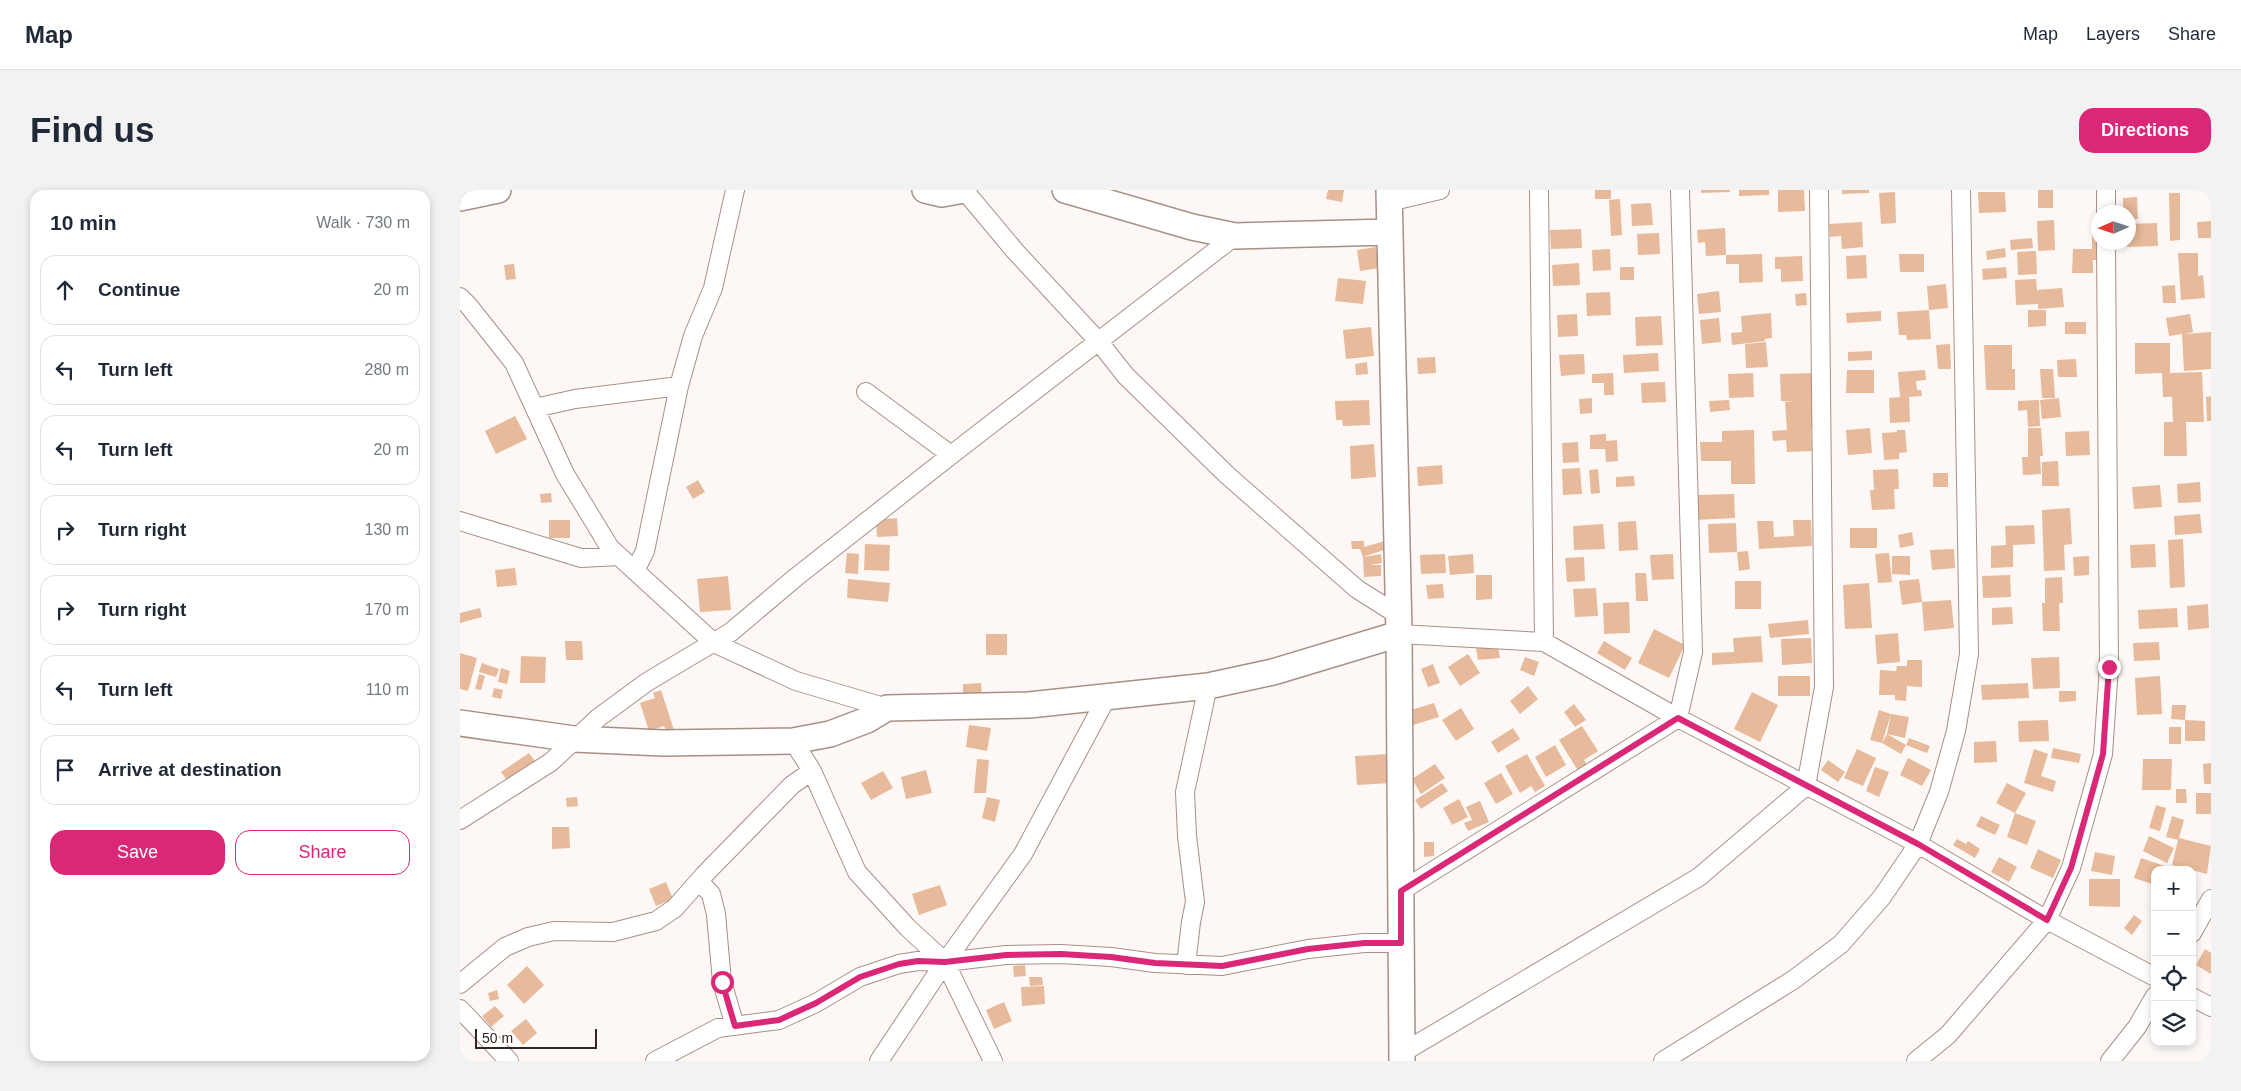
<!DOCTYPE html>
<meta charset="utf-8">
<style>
body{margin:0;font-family:Helvetica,sans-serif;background:#f2f2f3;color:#1f2937}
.controls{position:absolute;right:15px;bottom:15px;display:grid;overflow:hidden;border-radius:10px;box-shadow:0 2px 8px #0003}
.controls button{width:45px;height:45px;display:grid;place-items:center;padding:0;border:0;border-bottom:1px solid #e0e1e3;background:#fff;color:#1f2937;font:25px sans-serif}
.compass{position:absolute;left:1631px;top:15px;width:45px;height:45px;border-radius:50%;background:#fff;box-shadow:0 2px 8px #0003;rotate:267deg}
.scale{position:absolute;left:15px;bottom:12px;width:122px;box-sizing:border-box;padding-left:5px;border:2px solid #312723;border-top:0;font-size:14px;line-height:18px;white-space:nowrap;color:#312723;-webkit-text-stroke:4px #fff;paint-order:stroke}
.stop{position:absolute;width:15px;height:15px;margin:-11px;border:4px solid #db2777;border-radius:50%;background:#fff}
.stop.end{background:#db2777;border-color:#fff;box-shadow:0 1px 5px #0008}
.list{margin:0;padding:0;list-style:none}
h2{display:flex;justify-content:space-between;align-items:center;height:65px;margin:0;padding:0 20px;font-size:21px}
h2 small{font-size:16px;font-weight:400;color:#747a83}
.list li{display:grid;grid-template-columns:32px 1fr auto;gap:15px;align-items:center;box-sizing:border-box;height:70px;margin:0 10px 10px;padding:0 10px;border:1px solid #e0e1e3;border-radius:15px}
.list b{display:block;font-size:19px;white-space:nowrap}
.list em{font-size:16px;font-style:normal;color:#747a83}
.actions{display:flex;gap:10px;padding:15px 20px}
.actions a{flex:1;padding:11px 0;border:1px solid #db2777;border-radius:15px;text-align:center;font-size:18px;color:#db2777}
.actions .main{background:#db2777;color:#fff}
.icon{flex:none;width:28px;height:28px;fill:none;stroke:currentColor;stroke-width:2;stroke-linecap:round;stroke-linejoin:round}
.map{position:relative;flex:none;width:1751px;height:871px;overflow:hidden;border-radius:15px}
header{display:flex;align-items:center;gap:30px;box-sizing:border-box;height:70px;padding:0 25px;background:#fff;border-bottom:1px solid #e0e1e3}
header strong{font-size:24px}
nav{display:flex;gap:28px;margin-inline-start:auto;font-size:18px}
.intro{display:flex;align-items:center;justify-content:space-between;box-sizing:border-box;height:120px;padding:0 30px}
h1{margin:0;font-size:35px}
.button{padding:12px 22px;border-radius:15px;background:#db2777;color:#fff;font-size:18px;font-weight:700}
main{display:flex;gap:30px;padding:0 30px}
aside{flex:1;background:#fff;border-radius:15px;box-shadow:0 2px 8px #0003}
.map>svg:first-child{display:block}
.building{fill:#e6ba9a}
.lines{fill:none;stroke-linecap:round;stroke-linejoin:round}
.street-casing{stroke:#a79085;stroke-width:20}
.secondary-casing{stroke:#a79085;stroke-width:28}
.street{stroke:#fff;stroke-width:18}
.secondary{stroke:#fff;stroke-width:25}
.route{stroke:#db2777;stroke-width:6}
</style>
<header>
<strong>Map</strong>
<nav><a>Map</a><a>Layers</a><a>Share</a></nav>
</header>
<div class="intro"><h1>Find us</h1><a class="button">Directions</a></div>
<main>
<aside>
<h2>10 min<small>Walk · 730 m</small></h2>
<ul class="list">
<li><svg class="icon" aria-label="ahead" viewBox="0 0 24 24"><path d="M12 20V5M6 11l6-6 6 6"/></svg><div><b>Continue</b></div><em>20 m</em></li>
<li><svg class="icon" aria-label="left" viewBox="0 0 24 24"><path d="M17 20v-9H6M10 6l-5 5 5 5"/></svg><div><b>Turn left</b></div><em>280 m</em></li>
<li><svg class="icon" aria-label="left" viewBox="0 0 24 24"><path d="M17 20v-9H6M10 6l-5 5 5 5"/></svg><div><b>Turn left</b></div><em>20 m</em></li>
<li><svg class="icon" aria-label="right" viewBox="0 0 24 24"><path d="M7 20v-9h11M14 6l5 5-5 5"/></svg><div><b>Turn right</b></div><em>130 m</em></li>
<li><svg class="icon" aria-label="right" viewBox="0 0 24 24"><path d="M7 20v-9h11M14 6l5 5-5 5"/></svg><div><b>Turn right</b></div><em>170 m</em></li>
<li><svg class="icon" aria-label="left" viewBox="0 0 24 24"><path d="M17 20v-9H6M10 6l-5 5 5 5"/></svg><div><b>Turn left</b></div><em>110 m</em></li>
<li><svg class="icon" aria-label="arrive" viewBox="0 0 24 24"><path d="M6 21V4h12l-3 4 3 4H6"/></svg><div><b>Arrive at destination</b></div></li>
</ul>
<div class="actions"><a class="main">Save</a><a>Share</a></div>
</aside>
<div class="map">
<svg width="1751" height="871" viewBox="0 0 1751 871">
<rect width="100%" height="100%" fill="#fdf8f5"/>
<path class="building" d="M868,0H884L882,12L866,9Z
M1135,0H1151V9H1135Z
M1241,0H1270V2L1241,3Z
M1279,0H1309V5L1279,6Z
M1318,0H1344L1345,21L1318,22Z
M1382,0H1409V3L1382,4Z
M1578,0H1593V18H1578Z
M1435,2L1436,33L1421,34L1419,3Z
M1518,2H1545L1546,22L1519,23Z
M1709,3H1720V50L1710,51Z
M1677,7L1678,29H1668V22H1663V8Z
M1160,9L1162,45L1151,46L1149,10Z
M1191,13L1193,35L1172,36L1171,14Z
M1594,30L1595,60L1578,61L1577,31Z
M1751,31V48H1738L1737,32Z
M1402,32L1403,57L1382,59L1381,46L1370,47L1369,34Z
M1697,33L1698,56L1667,57L1668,34Z
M1265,38L1266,65L1246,66L1245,52L1238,53L1237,40Z
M1121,39L1122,58L1091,59L1090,40Z
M1199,43L1200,64L1178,65L1177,44Z
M1638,43L1642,70H1633V83H1612L1613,59H1632V44Z
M1572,48L1573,58L1551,60L1550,50Z
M916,57L919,78L900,81L897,60Z
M1545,58L1546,67L1527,70L1526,61Z
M1150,59L1151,80L1133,81L1132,60Z
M1576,61L1577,84L1558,85L1557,62Z
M1718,63H1738V86L1743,85L1745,108L1721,110Z
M1302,64L1303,92L1279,93V74H1266V65Z
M1439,64H1464V82H1440Z
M1406,65L1407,88L1387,89L1386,66Z
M1342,66L1343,91L1321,92V79H1315V67Z
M1119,73L1120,95L1093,96L1092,75Z
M54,74L56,89L46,90L44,75Z
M1160,77H1174V90H1160Z
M1546,77L1547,88L1523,90L1522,79Z
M878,88L906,91L903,114L875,111Z
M1576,89L1577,100L1602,98L1604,117L1578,119V114L1556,115L1555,90Z
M1486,94L1488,118L1469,120L1467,96Z
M1715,95L1716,113H1703L1702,96Z
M1259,101L1261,122L1239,124L1237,104Z
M1150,102L1151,125L1127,126L1126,103Z
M1346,103L1347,115L1336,116L1335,104Z
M1469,120L1471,149L1447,150L1446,145H1439L1437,122Z
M1568,120H1586V136L1568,137Z
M1421,121V131L1387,133L1386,123Z
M1311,123L1312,148L1305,149V151L1272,155L1271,143L1282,142L1281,126Z
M1117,124L1118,146L1098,147L1097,125Z
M1730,124L1733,142L1725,144L1751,142V179L1724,181L1722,144L1709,146L1706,128Z
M1201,126L1203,155L1176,156L1175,127Z
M1259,128L1261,152L1242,154L1240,130Z
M1605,132H1626V144H1605Z
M911,137L914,166L886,169L883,140Z
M1306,152L1308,177L1286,178L1285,154Z
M1675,153H1710V183L1742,182L1744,232H1726L1727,266H1704V232H1713L1712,207H1703L1702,183L1675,184Z
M1490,154L1491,179H1478L1476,155Z
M1524,155H1552V179H1555V200H1526Z
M1412,161V170L1388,171V162Z
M1198,163L1199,181L1164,183L1163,165Z
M1124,164L1125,184L1101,186L1099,165Z
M975,167L976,183L958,184L957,168Z
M1616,169L1617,187H1598L1597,170Z
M907,172L908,184L896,185L895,174Z
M1580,179H1593L1595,208H1582Z
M1387,180H1414V203H1386Z
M1465,180L1466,190L1456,191L1457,200H1461L1462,206L1449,207L1450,232L1430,233L1429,208L1440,207L1438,182Z
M1153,183L1154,205H1144V193H1132V184Z
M1293,183L1294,207L1269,208L1268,184Z
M1353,183L1356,239H1351L1352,261L1327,262L1326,250L1313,251L1312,241L1327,240L1325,212H1335L1321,211L1320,184Z
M1205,192L1206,212L1182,213L1181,193Z
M1751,206V231H1747L1746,207Z
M1132,208V223L1120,224L1119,209Z
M1599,208L1601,227L1582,229L1580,210Z
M909,210L910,235L883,236L882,230H876L875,211Z
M1269,210L1270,220L1250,222L1249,211Z
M1579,210L1580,236L1568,237L1567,220L1558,221V211Z
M55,226L67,249L36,264L25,241Z
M1410,238L1412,263L1388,265L1386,240Z
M1568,238H1581L1583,266H1580L1581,284L1563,285L1562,267H1568Z
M1294,240L1295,294H1271V271H1241L1240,252H1262V241Z
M1437,240H1445L1447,262L1439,263V269L1424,270L1422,243L1437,242Z
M1629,241L1630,265L1606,266L1605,242Z
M1146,244V251L1157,250L1158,271L1146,272L1145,259H1130V245Z
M1118,252L1119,272L1103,273L1102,253Z
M914,254L916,287L891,289L890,256Z
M1598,271L1599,296H1582V272Z
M982,275L983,294L958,296L957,277Z
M1120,278L1122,304L1103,305L1102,279Z
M1138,279L1140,303L1131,304L1129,280Z
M1438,279L1439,299H1434L1435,319L1412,320L1410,300H1414L1413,280Z
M1473,283H1488V297H1473Z
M1174,286L1175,296L1156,297V287Z
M238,290L245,302L233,309L226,297Z
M1740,292L1741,312L1718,313L1717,294Z
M1700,295L1702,317L1674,319L1672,297Z
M91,303L92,312L81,313L80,304Z
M1274,304L1275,328L1235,330L1234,305Z
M1610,318L1612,354L1604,355L1605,380L1584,381L1582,320Z
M1740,324L1742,343L1715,345L1714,326Z
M437,328L438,346L417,347L416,330Z
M89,330H110V348H89Z
M1333,330H1351L1352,356L1299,359L1297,331H1313L1314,347L1334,346Z
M1176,331L1178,360L1159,361L1158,332Z
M1276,333L1277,362L1249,363L1248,334Z
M1143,334L1145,359L1114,360L1113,336Z
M1574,335L1575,354L1553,355V377L1531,378V356L1546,355L1545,336Z
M1390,338H1417V358H1390Z
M1452,342L1454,355L1440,358L1438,345Z
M1723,349L1725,397L1710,398L1708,350Z
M891,351H904V357L925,351L927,359L903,367L900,359H892Z
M405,354L430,355L429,381L404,380Z
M1695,354L1696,377L1671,378L1670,355Z
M1494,359L1495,378L1472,380L1470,360Z
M1288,361L1290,379L1279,381L1277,362Z
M387,363L399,364L398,384L385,383Z
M1429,363L1432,392L1418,393L1415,364Z
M921,364L922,373L910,375H921V386L904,387L903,367Z
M985,364L986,383L961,384L960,365Z
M1013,364L1014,383L990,385L988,366Z
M1213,364L1214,389L1192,390L1190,365Z
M1432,366H1450V385L1432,384Z
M1629,366V385L1614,386L1613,367Z
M1124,367L1125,391L1107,392L1105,368Z
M55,378L57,395L37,397L35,380Z
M1175,383H1186L1188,411H1176Z
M1016,385H1032V409L1016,410Z
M1550,385L1551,407L1523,408L1522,386Z
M268,386L271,420L240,422L237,389Z
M1602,387L1603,413H1599L1600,441H1583L1582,413H1585V388Z
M388,389L430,393L428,412L387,408Z
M1459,389L1462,412L1442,415L1439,391Z
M1275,391H1301V419H1275Z
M1409,393L1412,438L1385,439L1383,395Z
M983,394L984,408L968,409L966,395Z
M1136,398L1138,426L1115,427L1113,399Z
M1491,410L1494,438L1464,441L1462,412Z
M1169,412L1170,443L1144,444L1143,413Z
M1748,414L1749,438L1728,440L1727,416Z
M1552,417L1553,434L1532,435V418Z
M20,418L22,427L0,433V423Z
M1717,418L1718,437L1679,439L1678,420Z
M1348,430L1349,444L1310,448L1308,434Z
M1194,439L1225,455L1209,488L1178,473Z
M1438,443L1440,472L1417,474L1415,445Z
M526,444H547V465H526Z
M1301,446L1303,472L1252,475V463L1274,462L1273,448Z
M1351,448L1352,473L1322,475L1321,449Z
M105,451H122L123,470H106Z
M1144,451L1172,468L1165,480L1137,463Z
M1699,452L1700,470L1674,471L1673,453Z
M1038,456L1040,468L1018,470L1016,458Z
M0,463L17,468L8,501L0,499Z
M1008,464L1020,483L1000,496L988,477Z
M61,466L86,467L85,493H60Z
M1065,467L1079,472L1074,486L1060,480Z
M1599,467L1600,498L1573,499L1571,468Z
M1447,470H1462V497L1447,496L1446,511L1435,510V505H1419L1420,480L1436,481L1437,476H1447Z
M22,473L39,479L36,487L19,482Z
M973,474L980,493L968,497L961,479Z
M41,478L50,481L47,494L38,492Z
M19,484L25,486L21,500L15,499Z
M1318,486H1350V506H1318Z
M1700,486L1702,524L1677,525L1675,488Z
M521,493L522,506L503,508V494Z
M1568,493L1569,508L1522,510L1521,495Z
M1068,496L1078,509L1060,524L1050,511Z
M34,498L43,500L41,509L32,507Z
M201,500L214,540L207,543L204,536L189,541L180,513L195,508L193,503Z
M1599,501H1616V511L1599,512Z
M1292,502L1318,515L1300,552L1274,539Z
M974,513L979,527L953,535L948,521Z
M1114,514L1126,530L1115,537L1104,522Z
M1712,515H1726L1725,530L1711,529Z
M1001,518L1014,539L996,551L982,530Z
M1419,520L1431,524L1422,553L1427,544L1431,524L1449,527L1445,548L1427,544L1446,555L1441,564L1422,553L1410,550Z
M1588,530L1589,551L1559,552L1558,531Z
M1725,530L1745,531V551H1725Z
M509,535L531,538L527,561L506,557Z
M1122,536L1138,561L1124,570L1129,578L1120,584L1099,550Z
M1709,537H1721V554H1709Z
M1053,538L1060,549L1038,563L1031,552Z
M1449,548L1470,556L1467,563L1446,555Z
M1536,551L1537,572L1514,573V552Z
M1095,555L1106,575L1086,587L1075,567Z
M1593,558L1621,564L1619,573L1591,568Z
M1397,559L1416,568L1403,596L1384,588Z
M1574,559L1588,564L1581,586L1596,591L1593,602L1564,593Z
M69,563L77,574L49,593L41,582Z
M929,564L931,593L897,595L895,566Z
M1067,564L1085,596L1075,602L1071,596L1060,603L1045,576Z
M1448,568L1471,580L1462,596L1440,585Z
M517,569L529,570L526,603H514Z
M1683,569H1712L1711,600H1682Z
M1368,570L1385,582L1378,592L1361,580Z
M1751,573V594H1744L1743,574Z
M975,574L985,588L961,604L952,589Z
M1415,577L1429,582L1419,607L1406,601Z
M466,580L472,603L446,609L441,587Z
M423,581L433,598L411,610L401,593Z
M1041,583L1053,604L1036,614L1024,593Z
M982,593L988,601L961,619L955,610Z
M1547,593L1566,603L1555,623L1536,613Z
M1716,599H1726L1727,613H1716Z
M1736,603H1751V624H1736Z
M117,607L118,616L107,617L106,608Z
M527,607L540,610L535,632L522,628Z
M999,609L1008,627L992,635L983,618Z
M1020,611L1029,632L1008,641L1004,633L1012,630L1006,617Z
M1696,615L1706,618L1700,641L1689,638Z
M1555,623L1576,631L1567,655L1547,647Z
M1521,626L1540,635L1535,645L1516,636Z
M1712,626L1724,630L1719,648L1751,656L1747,684L1712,675L1718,650L1706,647Z
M92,637H109L110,658L92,659Z
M1689,646L1714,658L1707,673L1683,661Z
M1497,649L1506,654L1508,651L1520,659L1515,668L1493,655Z
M964,652H974V666L964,667Z
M1578,659L1601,670L1593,688L1570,678Z
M1635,662L1655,666L1652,685L1631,681Z
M1539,667L1557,677L1549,692L1531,682Z
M1681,668L1714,679V680H1695V695L1674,688Z
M1629,689H1660V717L1629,716Z
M206,692L213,709L196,716L189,699Z
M480,695L487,715L459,725L452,704Z
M1674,725L1682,731L1672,745L1664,738Z
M1745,759L1751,763V784L1736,775Z
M565,775L566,786L554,787L553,776Z
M67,776L84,795L64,814L47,795Z
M569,787H582L583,795L570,796Z
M584,796L585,814L562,816L561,797Z
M37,800L39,809L30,811L28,803Z
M544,812L552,831L534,839L526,820Z
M35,816L44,826L31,837L22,826Z
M66,829L77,843L63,855L51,841Z"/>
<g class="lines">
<g class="street-casing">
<path id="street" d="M504,0L555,61L639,152L666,186L767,285L897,399L938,425
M1079,0L1084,452
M1646,0V22
M929,12L980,0
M0,107L8,115L54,173L105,284L150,358L254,453L336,491L427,518
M406,202L491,265
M75,218L115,209L219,196
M0,331L121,368L159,366
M175,381L185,361L219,196L233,146L253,98L275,0
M939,444L1084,452L1218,528L1458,654L1587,730L1695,787
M333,551L352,581L397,682L448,738L485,772L533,871
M0,630L91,572L138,528L187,492L271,442L335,388L491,265L775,46
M239,691L251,704L256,724L262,792L275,836
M941,701L1218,528L1233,462L1220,0
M1732,743L1751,709
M726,775L731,732L735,712L727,646L725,602L748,496
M0,794L45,757L68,747L94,741L153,742L196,731L215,718L244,685L332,595L352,581
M1732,807L1751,817
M0,819L49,871
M942,863L1239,687L1346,596L1364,497L1359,0
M195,871L258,838L319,830L356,813L400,787L439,774L458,771L485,772L546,765L601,764L651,767L695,773L762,776L848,759L904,753H941
M419,871L485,772L563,664L647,507
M1203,871L1333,790L1381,754L1422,707L1458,654L1479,602L1496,541L1509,464L1501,0
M1456,871L1488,845L1587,730L1611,678L1643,564L1649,477L1646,52
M1650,871L1677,837L1695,806"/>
</g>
<g class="secondary-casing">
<path id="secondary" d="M465,0L482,4L504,0
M605,0L732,37L775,46L930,42
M929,0L939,444L942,871
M0,8L38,0
M0,533L114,549L203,553L333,551L370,544L407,530L427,518L569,515L748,496L813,482L939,444"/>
</g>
<use href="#street" class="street"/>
<use href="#secondary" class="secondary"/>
</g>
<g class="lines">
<path class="route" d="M262,792L275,836L319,830L356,813L400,787L439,774L458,771L485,772L546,765L601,764L651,767L695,773L762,776L848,759L904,753H941V701L1218,528L1458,654L1587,730L1611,678L1643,564L1649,477"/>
</g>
</svg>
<div class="controls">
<button>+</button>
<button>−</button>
<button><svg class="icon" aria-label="locate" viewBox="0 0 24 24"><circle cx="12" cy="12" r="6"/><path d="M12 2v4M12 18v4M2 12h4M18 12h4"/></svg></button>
<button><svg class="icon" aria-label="layers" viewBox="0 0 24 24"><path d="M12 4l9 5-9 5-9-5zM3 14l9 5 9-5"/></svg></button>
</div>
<svg class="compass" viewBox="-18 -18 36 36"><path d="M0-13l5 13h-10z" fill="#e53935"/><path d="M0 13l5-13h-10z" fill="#747a83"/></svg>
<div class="scale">50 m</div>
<div class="stop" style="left:262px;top:792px"></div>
<div class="stop end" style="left:1649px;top:477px"></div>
</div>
</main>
